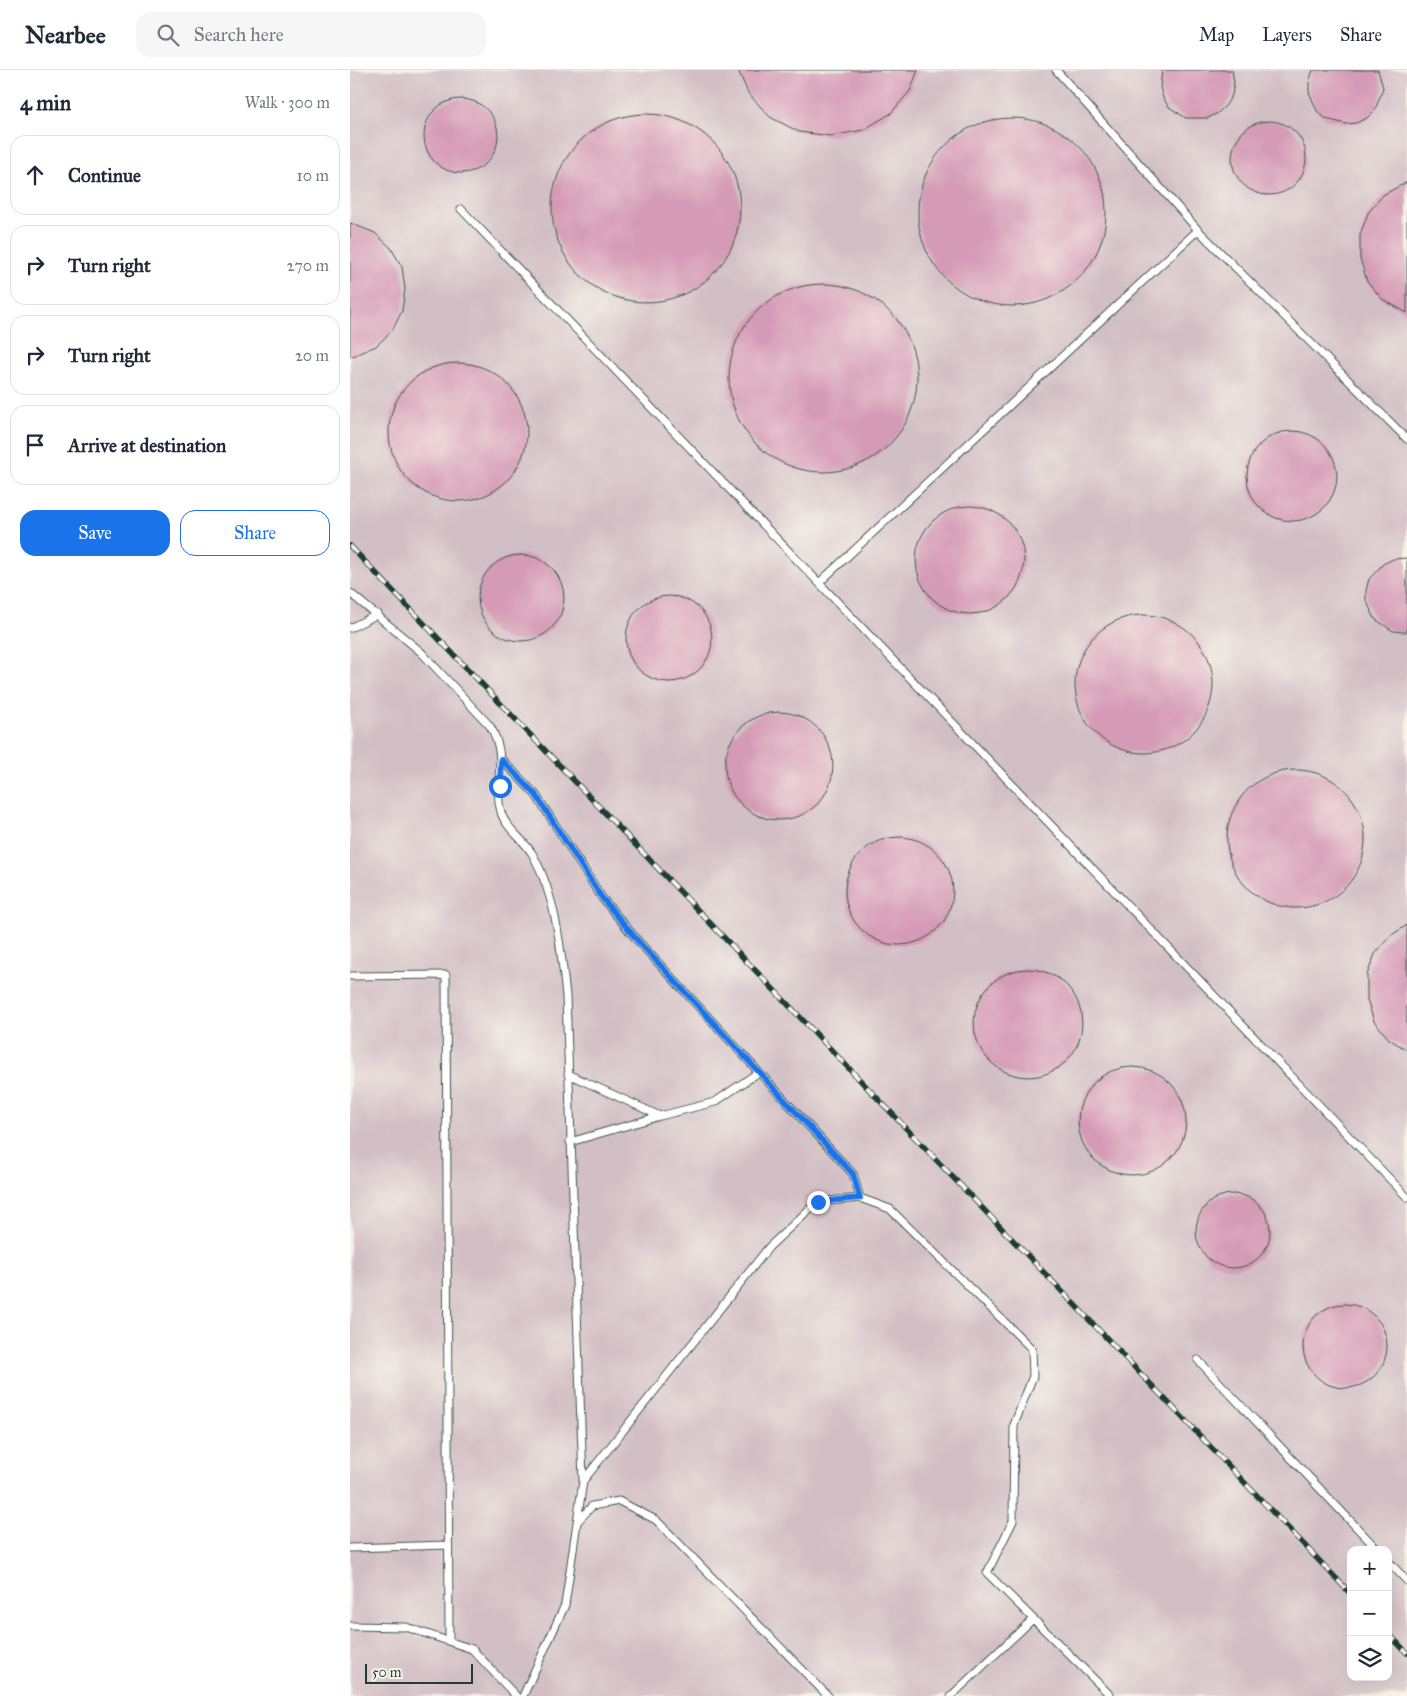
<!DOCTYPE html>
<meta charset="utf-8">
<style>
body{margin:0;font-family:"IM FELL Great Primer",serif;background:#f6f6f7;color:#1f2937}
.controls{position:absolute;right:15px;bottom:15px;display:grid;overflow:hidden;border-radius:10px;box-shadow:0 5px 20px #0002}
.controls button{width:45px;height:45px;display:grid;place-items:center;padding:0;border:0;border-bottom:1px solid #e0e1e3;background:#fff;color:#1f2937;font:25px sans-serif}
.scale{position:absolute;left:15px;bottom:12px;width:108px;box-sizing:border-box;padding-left:5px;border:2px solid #1f3d34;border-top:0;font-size:14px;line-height:18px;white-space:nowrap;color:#1f3d34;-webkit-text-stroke:4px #f7f3e8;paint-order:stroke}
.stop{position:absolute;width:15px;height:15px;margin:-11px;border:4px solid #1a73e8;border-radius:50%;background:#fff}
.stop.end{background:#1a73e8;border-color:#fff;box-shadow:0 1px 5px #0008}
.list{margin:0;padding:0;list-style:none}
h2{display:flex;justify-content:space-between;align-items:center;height:65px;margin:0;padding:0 20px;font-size:21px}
h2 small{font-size:16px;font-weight:400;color:#747a83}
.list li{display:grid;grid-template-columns:32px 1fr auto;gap:15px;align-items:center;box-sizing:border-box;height:80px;margin:0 10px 10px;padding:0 10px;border:1px solid #e0e1e3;border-radius:15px}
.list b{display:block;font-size:19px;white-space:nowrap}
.list em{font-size:16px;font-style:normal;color:#747a83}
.actions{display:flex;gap:10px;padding:15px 20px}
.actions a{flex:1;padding:11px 0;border:1px solid #1a73e8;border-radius:15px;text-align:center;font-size:18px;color:#1a73e8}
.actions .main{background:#1a73e8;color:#fff}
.icon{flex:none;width:28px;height:28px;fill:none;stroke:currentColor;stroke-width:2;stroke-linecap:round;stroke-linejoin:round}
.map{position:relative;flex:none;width:1057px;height:1626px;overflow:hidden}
header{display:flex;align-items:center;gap:30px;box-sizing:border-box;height:70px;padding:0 25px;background:#fff;border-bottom:1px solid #e0e1e3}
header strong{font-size:24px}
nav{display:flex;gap:28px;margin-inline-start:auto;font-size:18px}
.search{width:350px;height:45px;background:#f6f6f7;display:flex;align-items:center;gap:12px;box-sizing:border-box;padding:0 18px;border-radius:15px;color:#747a83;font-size:19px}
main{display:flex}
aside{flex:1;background:#fff}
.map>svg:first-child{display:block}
.industrial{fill:#d2bec5;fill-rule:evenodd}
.building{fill:#d59ab6}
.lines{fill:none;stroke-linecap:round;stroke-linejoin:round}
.lane-casing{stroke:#3e564b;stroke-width:9}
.lane{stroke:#fff;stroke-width:7}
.rail-casing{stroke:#1f3d34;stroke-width:5.5}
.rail{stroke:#f7f3e8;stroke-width:4;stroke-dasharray:11;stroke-linecap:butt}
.route{stroke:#1a73e8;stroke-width:6}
</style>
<header>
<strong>Nearbee</strong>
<div class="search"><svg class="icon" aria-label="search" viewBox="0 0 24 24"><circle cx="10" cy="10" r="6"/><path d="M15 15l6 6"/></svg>Search here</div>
<nav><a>Map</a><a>Layers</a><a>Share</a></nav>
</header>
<main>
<aside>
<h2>4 min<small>Walk · 300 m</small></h2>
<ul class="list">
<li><svg class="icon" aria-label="ahead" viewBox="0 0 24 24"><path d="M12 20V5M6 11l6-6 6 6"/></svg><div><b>Continue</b></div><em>10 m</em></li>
<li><svg class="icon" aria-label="right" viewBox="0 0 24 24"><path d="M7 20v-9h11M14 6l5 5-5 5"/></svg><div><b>Turn right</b></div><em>270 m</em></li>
<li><svg class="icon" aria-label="right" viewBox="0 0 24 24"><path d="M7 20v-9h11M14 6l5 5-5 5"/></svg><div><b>Turn right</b></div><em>20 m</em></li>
<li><svg class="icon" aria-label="arrive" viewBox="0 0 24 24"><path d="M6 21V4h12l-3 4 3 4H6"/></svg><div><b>Arrive at destination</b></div></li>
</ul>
<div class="actions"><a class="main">Save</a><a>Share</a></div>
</aside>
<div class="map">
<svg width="1057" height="1626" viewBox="0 0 1057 1626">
<rect width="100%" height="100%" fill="#f7f3e8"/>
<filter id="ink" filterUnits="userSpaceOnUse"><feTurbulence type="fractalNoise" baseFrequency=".02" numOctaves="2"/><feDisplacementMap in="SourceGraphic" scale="10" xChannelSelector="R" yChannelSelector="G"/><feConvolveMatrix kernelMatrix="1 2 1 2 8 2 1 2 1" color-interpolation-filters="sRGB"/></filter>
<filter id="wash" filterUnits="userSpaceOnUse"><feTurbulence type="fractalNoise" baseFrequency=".0096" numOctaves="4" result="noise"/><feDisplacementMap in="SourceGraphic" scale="20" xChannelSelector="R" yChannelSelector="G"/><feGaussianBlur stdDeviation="1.12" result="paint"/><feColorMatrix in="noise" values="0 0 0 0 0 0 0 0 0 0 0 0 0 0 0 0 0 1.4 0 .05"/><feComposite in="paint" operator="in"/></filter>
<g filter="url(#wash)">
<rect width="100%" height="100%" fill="#efe7cd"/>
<path class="industrial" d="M0,0H1057V1626H0ZM1001,1480H1038V1607H1001Z"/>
<g id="blocks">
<path class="building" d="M388,0H568L560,21L540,44L513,60L481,66L449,62L420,47L398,23Z
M812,0H882L884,13L882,25L876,35L868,43L858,48H836L819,37L813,28L810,17Z
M963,0H1028L1033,18L1025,40L1017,48L1006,53L996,54L976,49L967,41L959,22V12Z
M74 66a37 37 0 1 1 74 0a37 37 0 1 1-74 0Z
M202 138a94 94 0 1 1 188 0a94 94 0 1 1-188 0Z
M568 142a94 94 0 1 1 188 0a94 94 0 1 1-188 0Z
M882 88a37 37 0 1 1 74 0a37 37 0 1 1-74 0Z
M1057,112V243L1032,229L1017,211L1010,189V165L1018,143L1033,125Z
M0,153L25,163L41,178L52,197L55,219L52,241L42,261L26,276L0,287Z
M379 308a94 94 0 1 1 188 0a94 94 0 1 1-188 0Z
M39 362a69 69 0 1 1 138 0a69 69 0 1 1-138 0Z
M897 406a45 45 0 1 1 90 0a45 45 0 1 1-90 0Z
M566 490a54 54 0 1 1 108 0a54 54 0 1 1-108 0Z
M128 528a43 43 0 1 1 86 0a43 43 0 1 1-86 0Z
M1057,488V562H1054L1043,561L1025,549L1016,530V520L1019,509L1033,494L1043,489Z
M276 569a43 43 0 1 1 86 0a43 43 0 1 1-86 0Z
M725 614a69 69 0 1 1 138 0a69 69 0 1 1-138 0Z
M375 696a54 54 0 1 1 108 0a54 54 0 1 1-108 0Z
M877 769a69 69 0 1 1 138 0a69 69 0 1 1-138 0Z
M495 821a54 54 0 1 1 108 0a54 54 0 1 1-108 0Z
M1057,855V980L1039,969L1024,951L1017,929V905L1025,884L1040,866Z
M624 953a54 54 0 1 1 108 0a54 54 0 1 1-108 0Z
M728 1051a54 54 0 1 1 108 0a54 54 0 1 1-108 0Z
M846 1161a37 37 0 1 1 74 0a37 37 0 1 1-74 0Z
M953 1276a42 42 0 1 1 84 0a42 42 0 1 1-84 0Z"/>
</g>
</g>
<g filter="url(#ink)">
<use href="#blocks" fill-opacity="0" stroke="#3e564b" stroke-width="1"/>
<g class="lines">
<g class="lane-casing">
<path id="lane" d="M706,0L848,160L1057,369
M111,139L1057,1127
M470,512L848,160
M0,523L71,582L140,656C160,690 142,712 151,742C155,758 175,770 183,785C206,827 211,879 216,926L233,1411
M0,558L28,544
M151,689L186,725L252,828L288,871L503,1104L510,1128
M0,906L96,905L99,1571
M218,1004L310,1046L220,1072
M310,1046L365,1032L409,1002
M848,1290L1028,1480
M228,1451L242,1436L269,1431L306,1450L478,1626
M0,1478L98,1475
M1038,1491L1057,1511
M0,1556L56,1557L122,1579L166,1626
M173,1626L215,1535L233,1411L419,1177L467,1132L510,1128L540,1139L682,1279L683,1306L664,1355L663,1451L637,1503L761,1626
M601,1626L683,1549"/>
</g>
<use href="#lane" class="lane"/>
<g class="rail-casing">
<path id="rail" d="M0,476L1001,1524
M1038,1563L1057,1583"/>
</g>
<use href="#rail" class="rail"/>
</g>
</g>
<g class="lines" filter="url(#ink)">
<path class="route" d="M150,716L151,689L186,725L252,828L288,871L503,1104L510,1128L468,1132"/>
</g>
</svg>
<div class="controls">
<button>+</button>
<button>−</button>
<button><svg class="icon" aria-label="layers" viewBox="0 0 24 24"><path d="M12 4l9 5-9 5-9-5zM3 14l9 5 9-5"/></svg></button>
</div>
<div class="scale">50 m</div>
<div class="stop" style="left:150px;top:716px"></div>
<div class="stop end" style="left:468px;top:1132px"></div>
</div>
</main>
